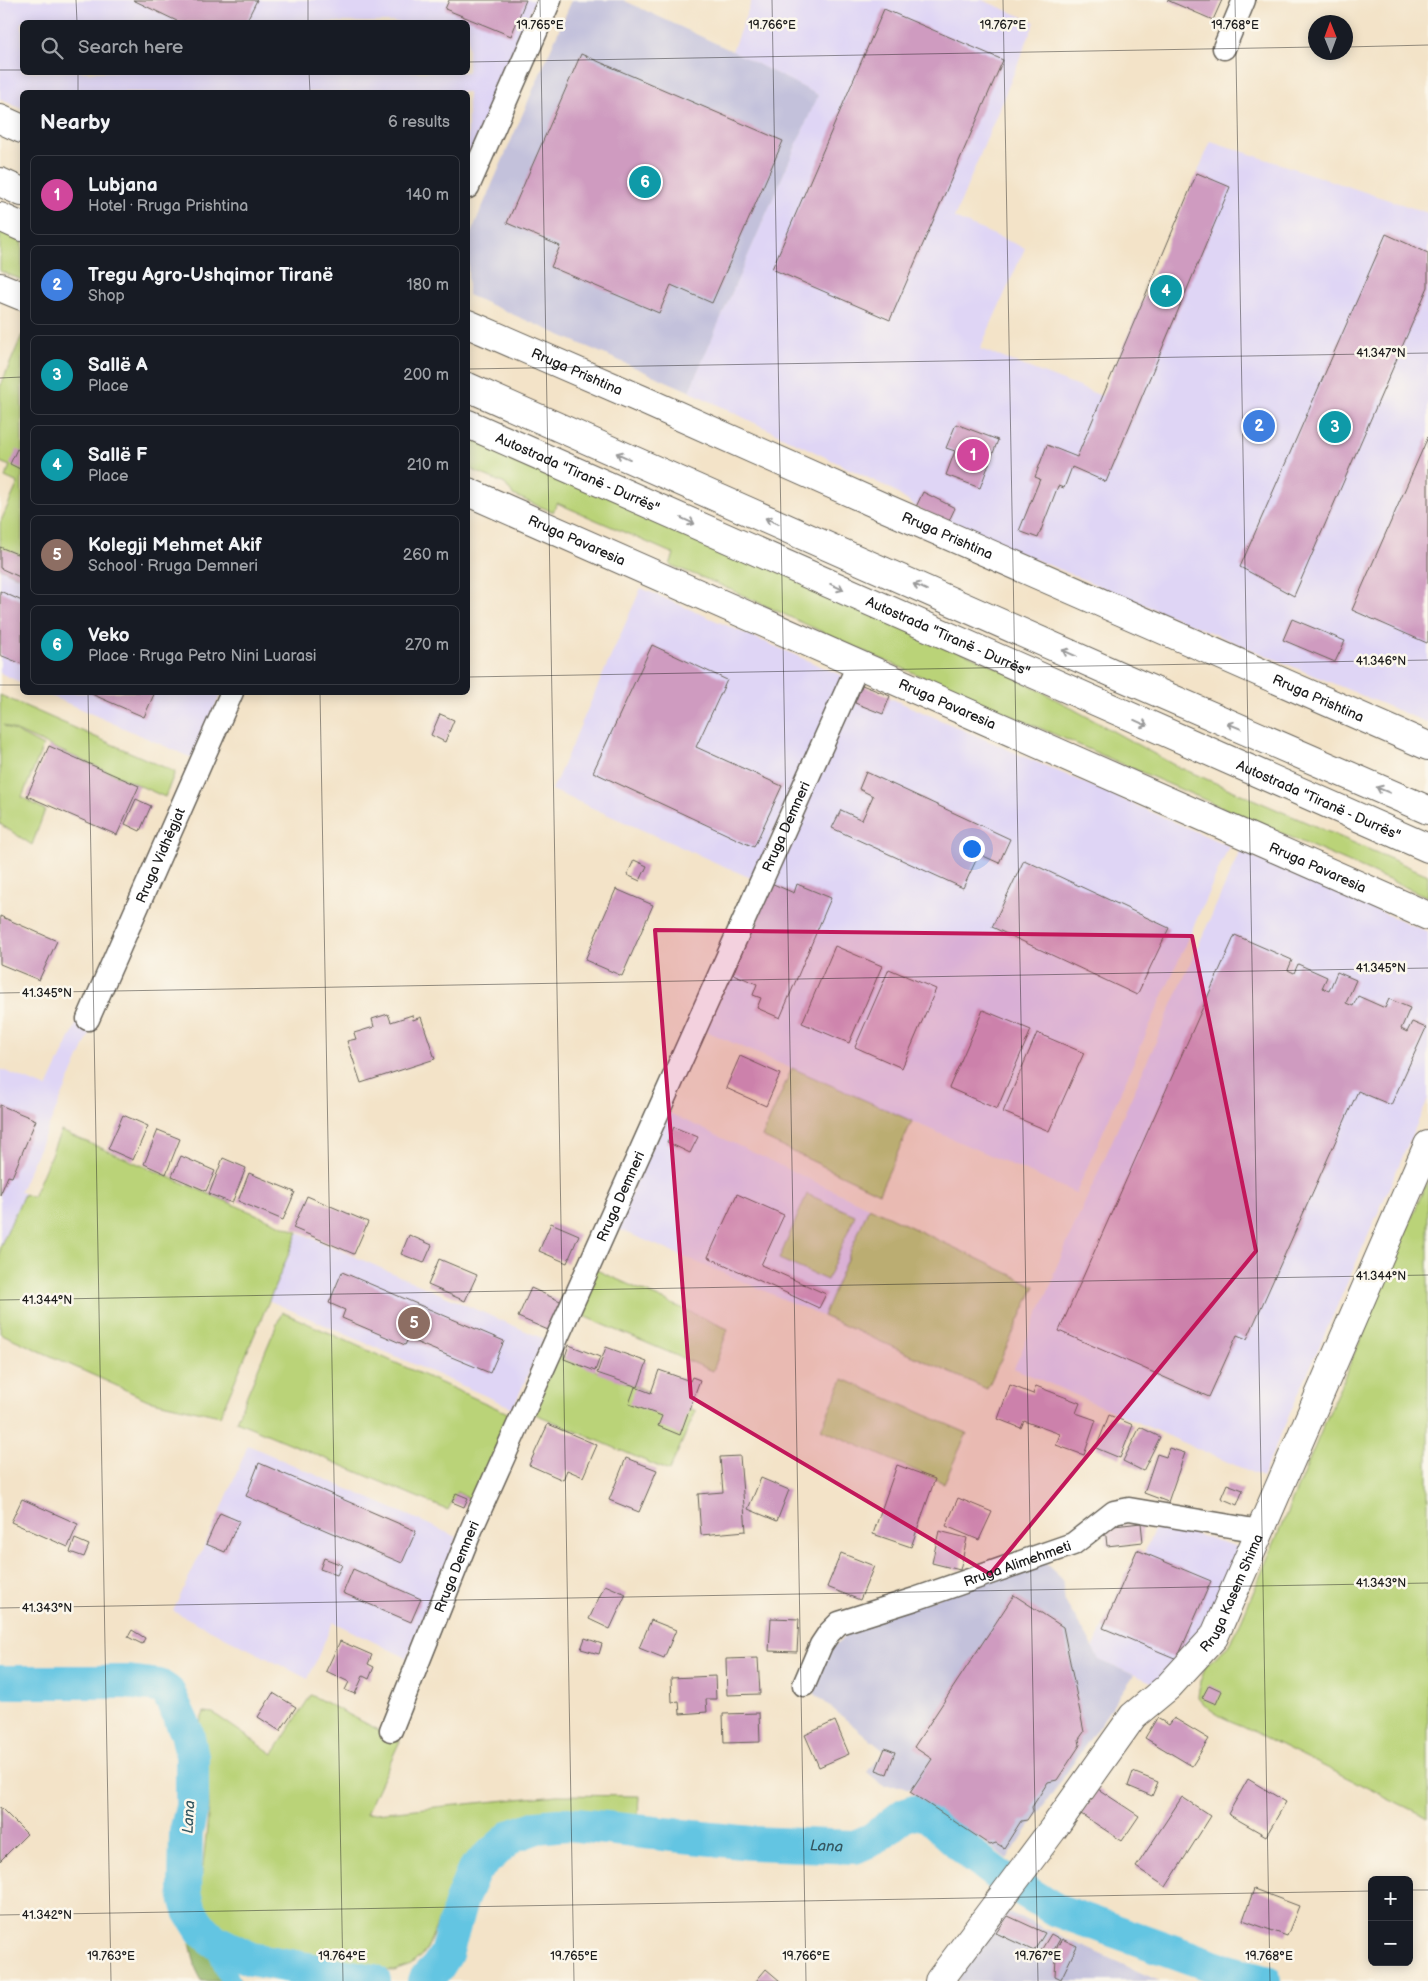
<!DOCTYPE html>
<meta charset="utf-8">
<style>
body{margin:0;font-family:"Balsamiq Sans",sans-serif;background:#20242c;color:#f1f3f6}
.controls{position:absolute;right:15px;bottom:15px;display:grid;overflow:hidden;border-radius:8px;box-shadow:0 2px 12px #0003}
.controls button{width:45px;height:45px;display:grid;place-items:center;padding:0;border:0;border-bottom:1px solid #363941;background:#171b24;color:#f1f3f6;font:25px sans-serif}
.compass{position:absolute;left:1308px;top:15px;width:45px;height:45px;border-radius:50%;background:#171b24;box-shadow:0 2px 12px #0003;rotate:359deg}
.you{position:absolute;left:971px;top:848px;width:18px;height:18px;margin:-12px;border:4px solid #fff;border-radius:50%;background:#1a73e8;box-shadow:0 0 0 8px #1a73e833}
.badge{display:grid;place-items:center;width:32px;height:32px;border-radius:50%;background:#d690ce;color:#fff;font-size:16px;font-weight:700}
.pin{position:absolute;translate:-50% -50%;border:2px solid #fff;box-shadow:0 1px 5px #0006}
.list{margin:0;padding:0;list-style:none}
h2{display:flex;justify-content:space-between;align-items:center;height:65px;margin:0;padding:0 20px;font-size:21px}
h2 small{font-size:16px;font-weight:400;color:#9ea1a6}
.list li{display:grid;grid-template-columns:32px 1fr auto;gap:15px;align-items:center;box-sizing:border-box;height:80px;margin:0 10px 10px;padding:0 10px;border:1px solid #363941;border-radius:8px}
.list b{display:block;font-size:19px;white-space:nowrap}
.list p{margin:0;font-size:16px;white-space:nowrap;color:#9ea1a6}
.list em{font-size:16px;font-style:normal;color:#9ea1a6}
.icon{flex:none;width:28px;height:28px;fill:none;stroke:currentColor;stroke-width:2;stroke-linecap:round;stroke-linejoin:round}
.map{position:relative;flex:none;width:1428px;height:1981px;overflow:hidden}
.search{position:absolute;background:#171b24;box-shadow:0 2px 12px #0003;left:20px;top:20px;width:450px;height:55px;display:flex;align-items:center;gap:12px;box-sizing:border-box;padding:0 18px;border-radius:8px;color:#9ea1a6;font-size:19px}
.panel{position:absolute;background:#171b24;box-shadow:0 2px 12px #0003;left:20px;top:90px;width:450px;height:605px;border-radius:8px}
.map>svg:first-child{display:block}
.built{fill:#dfd5f5;fill-rule:evenodd}
.industrial{fill:#c3c1db}
.green{fill:#bad378;stroke:#6b784a}
.forest{fill:#93b568;stroke:#586842}
.lines{fill:none;stroke-linecap:round;stroke-linejoin:round}
.canal{stroke:#63c5e2;stroke-width:20}
.river{stroke:#63c5e2;stroke-width:34}
.building{fill:#cf9bc0}
.minor-casing{stroke:#676258;stroke-width:25}
.tertiary-casing{stroke:#676258;stroke-width:30}
.secondary-casing{stroke:#676258;stroke-width:30}
.motorway-casing{stroke:#676258;stroke-width:30}
.minor{stroke:#fff;stroke-width:22}
.tertiary{stroke:#fff;stroke-width:28}
.secondary{stroke:#fff;stroke-width:28}
.motorway{stroke:#fff;stroke-width:28}
.oneway{stroke:#999}
.marked{fill:#c2185b;fill-opacity:0.2;stroke:#c2185b;stroke-width:4;stroke-linejoin:round}
.ticks{fill:none;stroke:#1c1c1c;stroke-width:1;stroke-opacity:0.45}
.labels{text-anchor:middle;dominant-baseline:central;stroke-width:5;stroke-linejoin:round;paint-order:stroke}
.street-label{font-size:14px;fill:#1c1c1c;stroke:#fbf7ec}
.water-label{font-size:15px;font-style:italic;fill:#355761;stroke:#fbf7ec}
.ticks-label{font-size:12px;text-anchor:middle;fill:#1c1c1c;stroke:#fbf7ec;stroke-width:5;stroke-linejoin:round;paint-order:stroke}
</style>
<div class="map">
<svg width="1428" height="1981" viewBox="0 0 1428 1981">
<rect width="100%" height="100%" fill="#fbf7ec"/>
<filter id="ink" filterUnits="userSpaceOnUse"><feTurbulence type="fractalNoise" baseFrequency=".02" numOctaves="2"/><feDisplacementMap in="SourceGraphic" scale="10" xChannelSelector="R" yChannelSelector="G"/><feConvolveMatrix kernelMatrix="1 2 1 2 8 2 1 2 1" color-interpolation-filters="sRGB"/></filter>
<filter id="wash" filterUnits="userSpaceOnUse"><feTurbulence type="fractalNoise" baseFrequency=".0096" numOctaves="4" result="noise"/><feDisplacementMap in="SourceGraphic" scale="20" xChannelSelector="R" yChannelSelector="G"/><feGaussianBlur stdDeviation="1.12" result="paint"/><feColorMatrix in="noise" values="0 0 0 0 0 0 0 0 0 0 0 0 0 0 0 0 0 1.4 0 .05"/><feComposite in="paint" operator="in"/></filter>
<g filter="url(#wash)">
<rect width="100%" height="100%" fill="#f3e3c8"/>
<path class="built" d="M0,0H535L468,162V92H22V109L0,99ZM22,22H468V72H22Z
M752,0H982L1035,22L954,218L1025,248L980,349L1102,396L1211,141L1428,213V723L948,523L916,507L891,489L689,391L818,95L732,51Z
M0,568L22,578V683L0,673Z
M641,588L843,676L753,879L552,790Z
M858,684L1229,846L1076,1193L706,1031Z
M44,693H221L192,758Z
M1240,851L1428,932V1099L1262,1477L1014,1368L1055,1276L1053,1275Z
M80,1016L95,1022L20,1191L24,1194L0,1247V1069L47,1088Z
M667,1112L1035,1286L987,1389L765,1291L616,1228Z
M298,1232L544,1339L513,1408L268,1300Z
M248,1445L457,1537L407,1658L333,1622L308,1679L173,1611L223,1506Z
M1157,1523L1242,1548L1195,1644L1156,1684L1099,1660L1093,1649L1137,1550L1144,1553Z"/>
<path class="industrial" d="M572,0H623L732,51L818,95L689,391L468,295V240Z
M1043,1561L1062,1579L1065,1602L1088,1638L1099,1660L1134,1675L1007,1859L918,1792L902,1786H884L867,1772L884,1751L815,1694L813,1684L828,1651L856,1626Z
M1006,1911L1159,1981H958L974,1954Z"/>
<path class="green" d="M0,227L22,237V280L0,271Z
M22,335V578L0,568V523L18,483L5,477L10,466L0,462V387Z
M468,434L1003,670L1174,765L1428,875V897L879,658L716,583L670,565L674,554L557,503L553,512L513,495L505,484L468,468Z
M0,695L175,772L165,797L3,725L43,746L22,797L45,810L32,845L0,824Z
M792,1068L912,1121L879,1193L762,1137Z
M61,1131L298,1232L220,1416L148,1400L0,1333V1247L24,1194L33,1197Z
M1428,1179V1818L1243,1726C1225,1719 1210,1713 1198,1697L1200,1681L1206,1665L1228,1646L1239,1626Z
M807,1194L855,1215L827,1280L779,1259Z
M869,1207L1035,1286L987,1389L823,1316Z
M594,1269L728,1329L713,1371L576,1313Z
M282,1312L510,1414L474,1501L457,1492L448,1510L236,1421Z
M558,1355L696,1411L669,1471L533,1413Z
M843,1379L967,1433L944,1483L821,1429Z
M311,1695L400,1741L366,1814L557,1795L639,1796L638,1818L561,1815L519,1820L507,1827L467,1865L452,1888L426,1951L411,1965L394,1971L376,1970L310,1955L245,1945L221,1929L210,1916L203,1904L200,1893L209,1808L208,1778L198,1728L204,1712L213,1713L273,1754Z"/>
<path class="forest" d="M196,1936C210,1939 211,1946 220,1956C228,1965 236,1969 240,1981H202L196,1969L190,1943Z"/>
<g class="lines">
<path class="canal" d="M213,1940L230,1981"/>
<g class="river">
<path d="M0,1682H126L159,1686L168,1692L187,1733L192,1756V1807L186,1832L185,1893L190,1911L200,1927L213,1940L251,1959L374,1981"/>
<path id="s1" d="M424,1981L437,1968L446,1954L461,1901L474,1870L512,1836L537,1827L567,1824L751,1843L855,1847L873,1839L904,1815L911,1812L920,1813L929,1816L973,1856L998,1875L1056,1910L1228,1971L1264,1981"/>
</g>
</g>
<g id="blocks">
<path class="building" d="M133,0H257L246,22H179Z
M449,0H526L511,36L445,9Z
M1167,0H1222L1213,20Z
M884,9L1003,60L890,320L772,269Z
M581,54L783,141L712,303L671,285L659,313L551,267L560,246L507,223Z
M1197,173L1230,187L1106,482L1072,467L1064,488L1058,486L1038,538L1019,531L1040,479L1035,477L1047,445L1077,457Z
M1386,234L1428,253V287L1294,596L1240,567Z
M956,424L998,440L980,488L946,475L955,451L946,448Z
M1428,437V641L1427,643L1352,610Z
M17,449L22,452V470L10,464Z
M923,492L955,508L948,523L916,507Z
M0,547L22,556V578L0,568Z
M0,591L22,601V664L0,655Z
M1292,619L1345,641L1335,662L1283,640Z
M652,645L727,680L696,747L782,786L754,847L593,772Z
M862,685L890,696L883,714L855,703Z
M87,692H155L144,717Z
M440,714L454,720L445,742L431,735Z
M49,746L139,786L117,835L27,796Z
M866,772L1010,839L999,863L979,854L963,888L832,828L841,810L862,820L873,796L859,789Z
M136,799L151,806L140,831L125,824Z
M634,860L647,866L640,881L627,875Z
M1024,860L1169,928L1137,995L992,927Z
M771,883L794,893L797,884L831,898L780,1018L757,1008L761,998L753,995L757,984L733,974Z
M616,889L653,905L622,976L585,960Z
M0,916L57,941L39,980L0,964Z
M1235,935L1292,960L1288,970L1294,973L1298,964L1327,977L1322,988L1329,991L1337,972L1356,980L1346,1003L1353,1006L1358,996L1385,1008L1389,999L1410,1008L1401,1029L1407,1032L1412,1022L1426,1028L1391,1105L1358,1091L1247,1339L1237,1335L1209,1397L1059,1331Z
M835,946L882,966L849,1043L802,1023Z
M889,969L936,989L902,1068L855,1047Z
M983,1010L1031,1030L997,1109L949,1088Z
M388,1014L391,1022L412,1015L413,1020L421,1017L435,1059L361,1083L347,1041L356,1039L354,1033L374,1027L372,1019Z
M1037,1033L1084,1053L1049,1131L1003,1112Z
M740,1056L780,1074L766,1106L726,1088Z
M0,1105L36,1120L12,1177L8,1176L0,1195Z
M123,1115L148,1126L133,1160L108,1149Z
M674,1127L698,1137L690,1153L667,1142Z
M158,1130L180,1139L166,1174L144,1164Z
M181,1156L215,1171L206,1191L172,1176Z
M223,1158L246,1168L232,1203L209,1194Z
M249,1173L295,1192L283,1220L238,1201Z
M737,1194L784,1215L761,1265L826,1294L819,1308L708,1257Z
M307,1196L368,1222L354,1254L293,1228Z
M551,1223L579,1235L567,1263L539,1251Z
M409,1235L432,1245L424,1263L401,1254Z
M439,1259L477,1275L465,1301L428,1285Z
M342,1272L504,1341L490,1373L408,1339L405,1345L342,1318L345,1310L329,1303Z
M531,1288L567,1304L555,1333L518,1317Z
M569,1345L600,1357L595,1371L564,1359Z
M606,1347L647,1362L638,1387L597,1373Z
M659,1370L690,1381L692,1377L700,1380L680,1435L658,1426L662,1416L629,1404L635,1387L651,1393Z
M1010,1385L1033,1394L1036,1386L1080,1403L1076,1413L1096,1420L1084,1455L1056,1445L1060,1434L1024,1421L1021,1428L998,1419Z
M1109,1415L1133,1425L1120,1458L1096,1448Z
M548,1424L597,1445L583,1477L567,1470L563,1480L529,1465Z
M1140,1427L1160,1437L1143,1471L1123,1461Z
M1169,1448L1185,1453L1168,1502L1144,1493L1157,1454L1166,1457Z
M740,1456L746,1531L701,1535L698,1494L723,1492L720,1457Z
M626,1458L657,1470L639,1512L609,1500Z
M259,1463L416,1531L402,1563L246,1496Z
M897,1465L935,1479L911,1547L873,1534Z
M761,1478L789,1490L777,1521L748,1509Z
M1227,1484L1243,1490L1237,1505L1221,1498Z
M456,1493L468,1498L464,1507L452,1502Z
M958,1498L992,1512L979,1540L946,1526Z
M22,1499L78,1524L68,1547L11,1522Z
M220,1513L239,1521L225,1552L206,1544Z
M1141,1523L1143,1542L1107,1546L1105,1527Z
M939,1531L967,1538L960,1570L932,1563Z
M75,1539L89,1545L84,1557L70,1552Z
M1137,1550L1211,1581L1177,1659L1103,1628Z
M841,1553L874,1566L860,1600L827,1587Z
M324,1558L342,1565L337,1575L320,1569Z
M353,1569L421,1599L411,1622L343,1593Z
M605,1585L626,1594L610,1629L589,1619Z
M1014,1595L1063,1627L1084,1732L1079,1739L1080,1745L1057,1780L1048,1782L1032,1807L1033,1811L1027,1820L1021,1821L1004,1848L996,1843L990,1845L910,1792L932,1759L914,1747Z
M771,1618L799,1619L797,1652L769,1651Z
M651,1620L676,1630L664,1658L639,1648Z
M132,1630L145,1638L142,1644L128,1637Z
M585,1638L602,1644L599,1654L581,1649Z
M340,1641L372,1655L368,1664L374,1667L369,1679L363,1676L355,1694L345,1690L349,1682L326,1671Z
M758,1658L760,1694L727,1695L726,1659Z
M715,1676L716,1699H706L707,1712L680,1714L679,1701L672,1702L671,1678Z
M1209,1685L1222,1691L1216,1704L1202,1698Z
M273,1693L296,1707L280,1731L258,1717Z
M759,1713L760,1742L724,1743L723,1714Z
M1157,1718L1169,1725L1174,1718L1209,1739L1192,1766L1145,1738Z
M835,1721L849,1754L819,1767L805,1735Z
M885,1748L895,1752L887,1774L876,1770Z
M1133,1772L1158,1782L1152,1796L1128,1786Z
M1248,1779L1286,1802L1266,1836L1228,1814Z
M1098,1789L1139,1816L1122,1841L1081,1814Z
M1182,1797L1211,1816L1166,1887L1136,1867Z
M0,1807L27,1834L0,1861Z
M1254,1889L1299,1906L1287,1936L1243,1920Z
M1008,1916L1045,1933L1034,1951L996,1933Z
M1051,1934L1060,1939L1051,1955L1040,1952Z
M1062,1939L1077,1946L1061,1979L1055,1976L1056,1958L1052,1956Z
M766,1969L780,1981H756Z"/>
</g>
</g>
<g filter="url(#ink)">
<use href="#blocks" fill-opacity="0" stroke="#676258" stroke-width="1"/>
<g class="lines">
<g class="minor-casing">
<g id="minor">
<path d="M1224,48L1244,0"/>
<path d="M468,187L550,0"/>
<path id="s2" d="M88,1019L232,692"/>
<path id="s3" d="M804,1685L821,1645L829,1633L839,1623L915,1599L1073,1544L1114,1512L1129,1509L1260,1531"/>
<path id="s4" d="M391,1730L471,1530L858,665"/>
</g>
</g>
<g class="tertiary-casing">
<g id="tertiary">
<path id="s5" d="M939,1981L1053,1829L1133,1716L1168,1687L1214,1637L1428,1145"/>
</g>
</g>
<g class="secondary-casing">
<g id="secondary">
<path d="M0,119L22,129"/>
<path d="M0,287L22,296"/>
<path id="s6" d="M468,324L643,400L883,507L1428,746"/>
<path id="s7" d="M468,492L1428,916"/>
</g>
</g>
<g class="motorway-casing">
<g id="motorway">
<path d="M0,182L22,192"/>
<path d="M0,217L22,227"/>
<path d="M468,387L1113,673L1428,810"/>
<path id="s8" d="M468,424L1428,848"/>
</g>
</g>
<use href="#minor" class="minor"/>
<use href="#tertiary" class="tertiary"/>
<use href="#secondary" class="secondary"/>
<use href="#motorway" class="motorway"/>
</g>
<defs><path id="oneway-shaft" d="M-6 0H5M1.5-3L5.5 0L1.5 3" fill="none" stroke-width="1.6" stroke-linecap="round" stroke-linejoin="round" transform="scale(1.25)"/></defs>
<g class="oneway">
<use href="#oneway-shaft" transform="translate(623 456) rotate(-156)"/>
<use href="#oneway-shaft" transform="translate(688 521) rotate(24)"/>
<use href="#oneway-shaft" transform="translate(772 521) rotate(-156)"/>
<use href="#oneway-shaft" transform="translate(837 587) rotate(24)"/>
<use href="#oneway-shaft" transform="translate(920 587) rotate(-156)"/>
<use href="#oneway-shaft" transform="translate(1069 653) rotate(-156)"/>
<use href="#oneway-shaft" transform="translate(1141 723) rotate(24)"/>
<use href="#oneway-shaft" transform="translate(1234 726) rotate(-157)"/>
<use href="#oneway-shaft" transform="translate(1383 790) rotate(-157)"/>
</g>
</g>
<path class="marked" d="M655,930L1192,936L1256,1251L990,1574L691,1397Z"/>
<path class="ticks" d="M76,0L77,22M308,0V22M540,0L574,1981M772,0L806,1981M1003,0L1038,1981M1235,0L1270,1981M1346,47L1428,45M468,62L1316,47M0,70H22M78,72V92M309,72L310,92M468,369L1428,353M0,378L22,377M468,677L1428,660M0,685H22M88,692L111,1981M320,692L343,1981M0,993L1428,968M0,1300L1428,1275M0,1608L1428,1583M1409,1890H1428M0,1915L1372,1891"/>
<g class="labels">
<g class="street-label">
<text stroke="none"><textPath href="#s6" startOffset="119">Rruga Prishtina</textPath></text>
<text stroke="none"><textPath href="#s8" startOffset="120">Autostrada "Tiranë - Durrës"</textPath></text>
<text stroke="none"><textPath href="#s6" startOffset="524">Rruga Prishtina</textPath></text>
<text stroke="none"><textPath href="#s7" startOffset="119">Rruga Pavaresia</textPath></text>
<text stroke="none"><textPath href="#s8" startOffset="525">Autostrada "Tiranë - Durrës"</textPath></text>
<text stroke="none"><textPath href="#s6" startOffset="929">Rruga Prishtina</textPath></text>
<text stroke="none"><textPath href="#s7" startOffset="524">Rruga Pavaresia</textPath></text>
<text stroke="none"><textPath href="#s8" startOffset="930">Autostrada "Tiranë - Durrës"</textPath></text>
<text stroke="none"><textPath href="#s4" startOffset="986">Rruga Demneri</textPath></text>
<text stroke="none"><textPath href="#s2" startOffset="179">Rruga Vidhëgjat</textPath></text>
<text stroke="none"><textPath href="#s7" startOffset="929">Rruga Pavaresia</textPath></text>
<text stroke="none"><textPath href="#s4" startOffset="581">Rruga Demneri</textPath></text>
<text stroke="none"><textPath href="#s3" startOffset="260">Rruga Alimehmeti</textPath></text>
<text stroke="none"><textPath href="#s4" startOffset="176">Rruga Demneri</textPath></text>
<text stroke="none"><textPath href="#s5" startOffset="489">Rruga Kasem Shima</textPath></text>
</g>
<g class="water-label">
<text transform="translate(189 1817) rotate(-87)">Lana</text>
<text stroke="none"><textPath href="#s1" startOffset="492">Lana</textPath></text>
</g>
</g>
<g class="ticks-label">
<text x="540" y="29">19.765°E</text>
<text x="772" y="29">19.766°E</text>
<text x="1003" y="29">19.767°E</text>
<text x="1235" y="29">19.768°E</text>
<text x="1381" y="357">41.347°N</text>
<text x="1381" y="665">41.346°N</text>
<text x="1381" y="972">41.345°N</text>
<text x="47" y="997">41.345°N</text>
<text x="1381" y="1280">41.344°N</text>
<text x="47" y="1304">41.344°N</text>
<text x="1381" y="1587">41.343°N</text>
<text x="47" y="1612">41.343°N</text>
<text x="47" y="1919">41.342°N</text>
<text x="111" y="1960">19.763°E</text>
<text x="342" y="1960">19.764°E</text>
<text x="574" y="1960">19.765°E</text>
<text x="806" y="1960">19.766°E</text>
<text x="1038" y="1960">19.767°E</text>
<text x="1269" y="1960">19.768°E</text>
</g>
</svg>
<div class="controls">
<button>+</button>
<button>−</button>
</div>
<svg class="compass" viewBox="-18 -18 36 36"><path d="M0-13l5 13h-10z" fill="#e53935"/><path d="M0 13l5-13h-10z" fill="#9ea1a6"/></svg>
<div class="you"></div>
<div class="pin badge" style="left:973px;top:455px;background:#d1479c">1</div>
<div class="pin badge" style="left:1259px;top:426px;background:#3f7fe0">2</div>
<div class="pin badge" style="left:1335px;top:427px;background:#0f9aa8">3</div>
<div class="pin badge" style="left:1166px;top:291px;background:#0f9aa8">4</div>
<div class="pin badge" style="left:414px;top:1323px;background:#8d6e63">5</div>
<div class="pin badge" style="left:645px;top:182px;background:#0f9aa8">6</div>
<div class="search"><svg class="icon" aria-label="search" viewBox="0 0 24 24"><circle cx="10" cy="10" r="6"/><path d="M15 15l6 6"/></svg>Search here</div>
<section class="panel">
<h2>Nearby<small>6 results</small></h2>
<ul class="list">
<li><span class="badge" style="background:#d1479c">1</span><div><b>Lubjana</b><p>Hotel · Rruga Prishtina</p></div><em>140 m</em></li>
<li><span class="badge" style="background:#3f7fe0">2</span><div><b>Tregu Agro-Ushqimor Tiranë</b><p>Shop</p></div><em>180 m</em></li>
<li><span class="badge" style="background:#0f9aa8">3</span><div><b>Sallë A</b><p>Place</p></div><em>200 m</em></li>
<li><span class="badge" style="background:#0f9aa8">4</span><div><b>Sallë F</b><p>Place</p></div><em>210 m</em></li>
<li><span class="badge" style="background:#8d6e63">5</span><div><b>Kolegji Mehmet Akif</b><p>School · Rruga Demneri</p></div><em>260 m</em></li>
<li><span class="badge" style="background:#0f9aa8">6</span><div><b>Veko</b><p>Place · Rruga Petro Nini Luarasi</p></div><em>270 m</em></li>
</ul>
</section>
</div>
